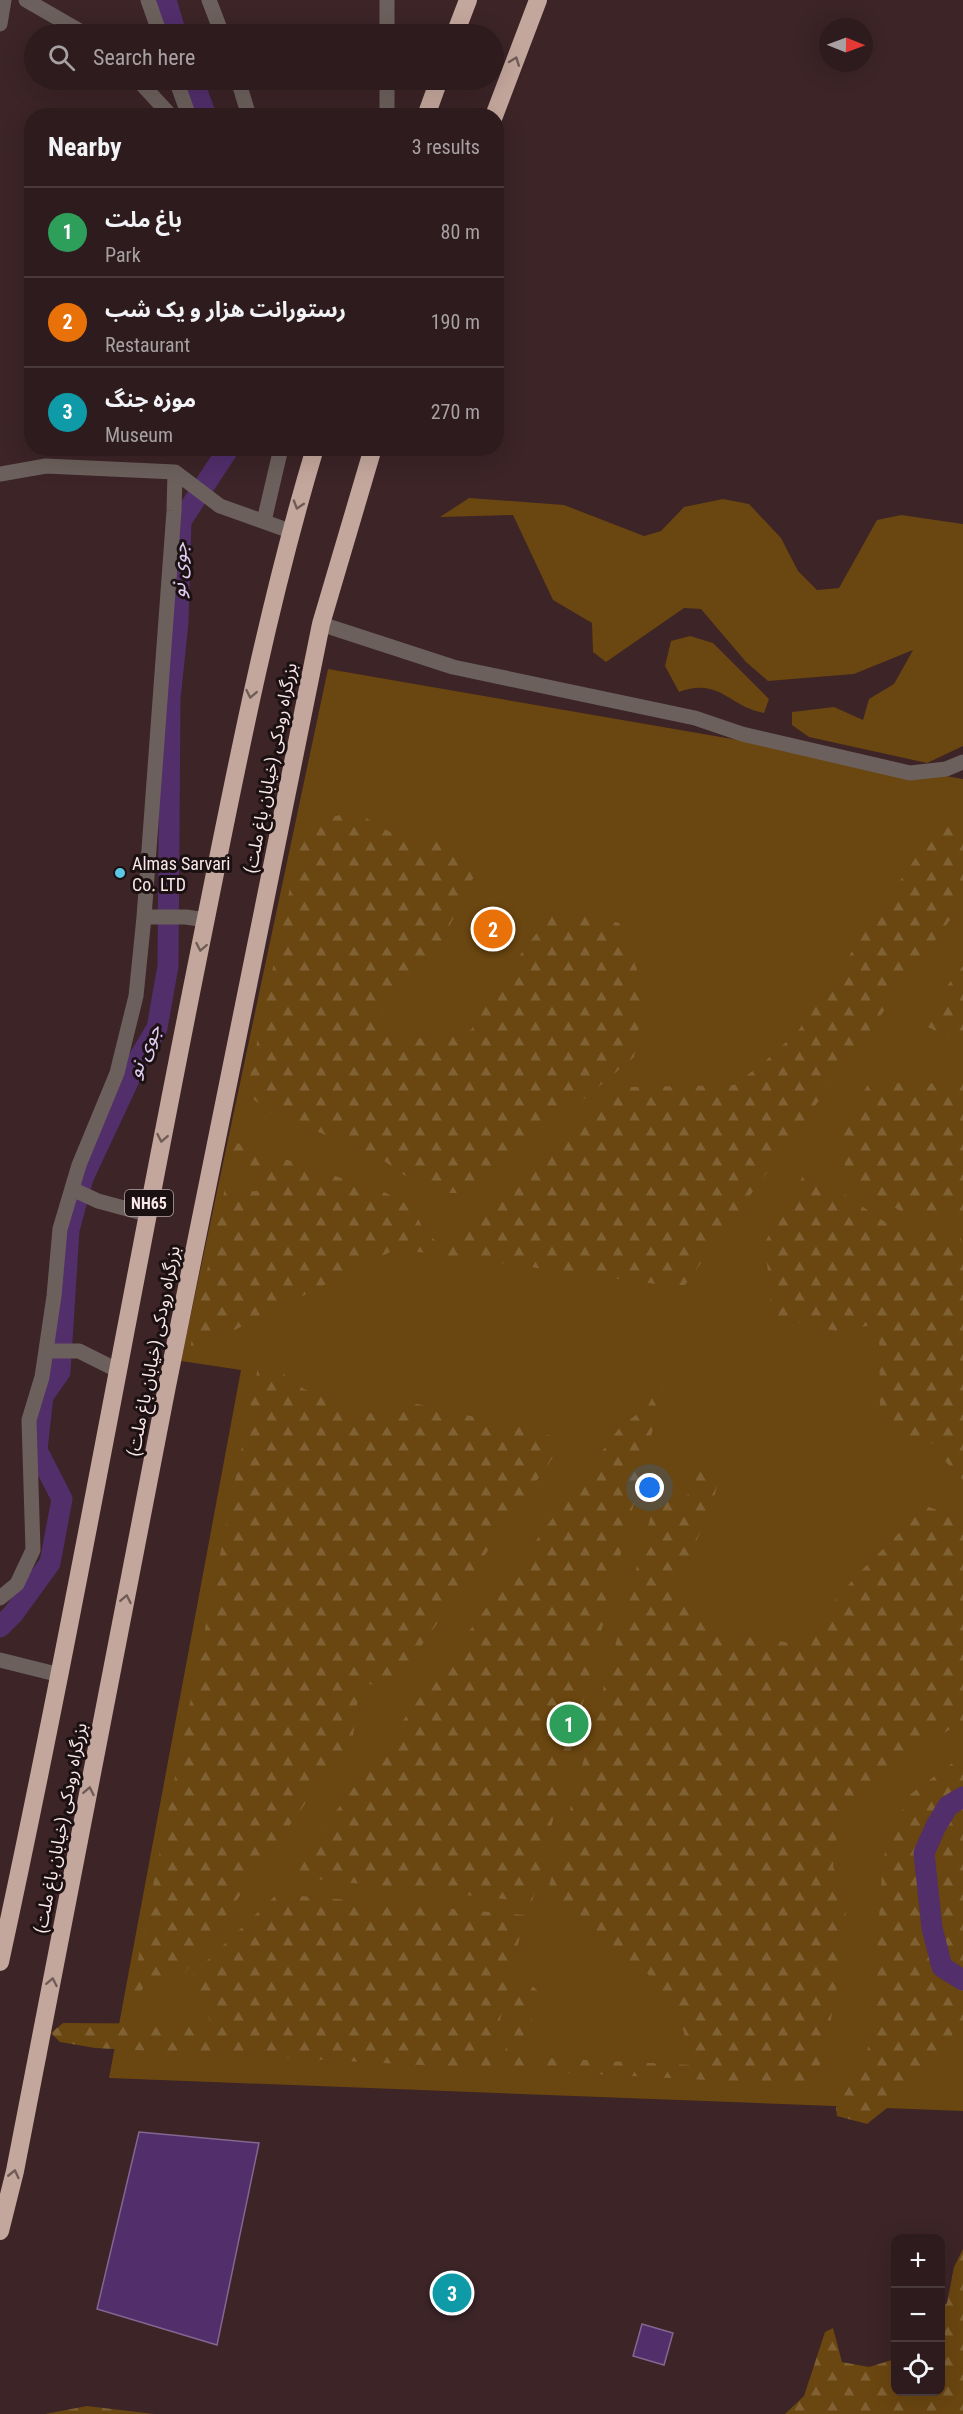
<!DOCTYPE html>
<meta charset="utf-8">
<style>
body{margin:0;font-family:"Roboto Condensed","Noto Sans Arabic",sans-serif;background:#39282a;color:#f1f3f6}
.controls{position:absolute;right:18px;bottom:18px;display:grid;overflow:hidden;border-radius:12px;box-shadow:0 6px 24px #0002}
.controls button{width:54px;height:54px;display:grid;place-items:center;padding:0;border:0;border-bottom:2px solid #48393b;background:#2d1b1d;color:#f1f3f6;font:30px sans-serif}
.compass{position:absolute;left:819px;top:18px;width:54px;height:54px;border-radius:50%;background:#2d1b1d;box-shadow:0 6px 24px #0002;rotate:91deg}
.you{position:absolute;left:650px;top:1488px;width:21px;height:21px;margin:-15px;border:4px solid #fff;border-radius:50%;background:#1a73e8;box-shadow:0 0 0 9px #1a73e833}
.badge{display:grid;place-items:center;width:39px;height:39px;border-radius:50%;background:#bca0f2;color:#fff;font-size:20px;font-weight:700}
.pin{position:absolute;translate:-50% -50%;border:3px solid #fff;box-shadow:0 2px 6px #0006}
.list{margin:0;padding:0;list-style:none}
h2{display:flex;justify-content:space-between;align-items:center;height:78px;margin:0;padding:0 24px;font-size:26px}
h2 small{font-size:20px;font-weight:400;color:#a7a1a4}
.list li{display:grid;grid-template-columns:39px 1fr auto;gap:18px;align-items:center;box-sizing:border-box;height:90px;padding:0 24px;border-top:2px solid #48393b}
.list b{display:block;font-size:22px;white-space:nowrap}
.list p{margin:0;font-size:20px;white-space:nowrap;color:#a7a1a4}
.list em{font-size:20px;font-style:normal;color:#a7a1a4}
.icon{flex:none;width:33px;height:33px;fill:none;stroke:currentColor;stroke-width:2;stroke-linecap:round;stroke-linejoin:round}
.map{position:relative;flex:none;width:963px;height:2414px;overflow:hidden}
.search{position:absolute;background:#2d1b1d;box-shadow:0 6px 24px #0002;left:24px;top:24px;width:480px;height:66px;display:flex;align-items:center;gap:15px;box-sizing:border-box;padding:0 21px;border-radius:33px;color:#a7a1a4;font-size:22px}
.panel{position:absolute;background:#2d1b1d;box-shadow:0 6px 24px #0002;left:24px;top:108px;width:480px;height:348px;border-radius:24px}
.map>svg:first-child{display:block}
.green{fill:#6a4610}
.forest{fill:url(#forest-firs)}
.water{fill:#522e6b;stroke:#846691;stroke-width:1.5}
.lines{fill:none;stroke-linecap:round;stroke-linejoin:round}
.canal{stroke:#522e6b;stroke-width:21}
.minor{stroke:#6c605c;stroke-width:15}
.highway{stroke:#c4a79c;stroke-width:18}
.oneway{stroke:#705c57}
.poi-dot{fill:#5ac8e5;stroke:#1c1112;stroke-width:2}
.labels{text-anchor:middle;dominant-baseline:central;stroke-width:6;stroke-linejoin:round;paint-order:stroke}
.shield{fill:#1c1112;stroke:#b7a7a8;stroke-width:1.5}
.shield-label{font-size:16px;font-weight:bold;fill:#f9e7e9}
.street-label{font-size:18px;fill:#f9e7e9;stroke:#1c1112}
.poi-label{font-size:18px;fill:#f9e7e9;stroke:#1c1112;text-anchor:start}
.water-label{font-size:20px;font-style:italic;fill:#e1cdf2;stroke:#1c1112}
</style>
<div class="map">
<svg width="963" height="2414" viewBox="0 0 963 2414">
<defs>
<pattern id="forest-firs" width="22" height="20" patternUnits="userSpaceOnUse" patternTransform="scale(1.5)"><rect width="22" height="20" fill="#6a4610"/><path d="M5 1l3.5 6h-7zM16 11l3.5 6h-7z" fill="#806133"/></pattern>
</defs>
<rect width="100%" height="100%" fill="#3c2427"/>
<path class="green" d="M469,498L564,505L644,536L661,531L684,507L723,499L749,504L781,538L798,571L817,590L839,588L877,520L901,515L963,524V746L927,763L809,737L792,725V712L834,707L863,720L869,699L894,684L913,650L854,674L768,681L746,662L701,609L684,608L606,662L593,652L592,623L553,600L513,515L440,517Z
M690,636L713,643L769,699L764,713C729,707 720,677 679,692L665,666L671,641Z
M328,669L963,779V2111L109,2078L241,1370L181,1361Z"/>
<path class="forest" d="M356,812L412,845L441,825L475,874L442,941L402,977L382,1015L391,1037L438,1039L471,1030L486,1000L551,914H583L619,923L645,990L634,1057L472,1193H430L374,1154L275,1115L246,1094L304,822Z
M944,816L963,828V902L685,1285H663L396,1249L189,1353L225,1188L248,1192L283,1188L228,1164L234,1142L386,1193L412,1206L423,1229L442,1247L461,1241L488,1209L600,1102L631,1087L734,1085L762,1064L798,1031Z
M963,966V1045L918,1022Z
M870,1082L963,1084V1216H907L845,1173L842,1123Z
M807,1169L891,1226L960,1232L963,1254V1480L946,1462L937,1448L923,1435L905,1438L880,1411L879,1324L835,1331L772,1316L765,1242Z
M670,1362L532,1902L288,1876L620,1427L648,1406Z
M272,1365L304,1389L365,1412L388,1416L404,1401L529,1429L565,1440L406,1668L378,1686L360,1682L353,1736L181,1979L146,1975L137,2011L127,2014L258,1367Z
M709,1464L717,1487L709,1513L676,1586L713,1629L735,1649L746,1634L799,1645L855,1577L926,1506L963,1519V1722L892,1763L838,1828L833,1867L848,1892L838,1982L823,2061L804,2085L95,2048L60,2042L51,2033L63,2023L211,2024L193,1974L277,1894L525,1915L490,2062L503,2063L517,1989L527,1981L537,1990L524,2057L692,2065L678,2009L646,1972L582,1935L546,1897L656,1497L676,1493L682,1508L700,1465Z
M963,1755V2021L911,2089L867,2124L837,2116L836,2107L866,2060L872,2021L883,1858L908,1796Z
M963,2249V2414H785L804,2396L825,2332L833,2328L842,2362L869,2367L895,2359L896,2392H940L941,2309L947,2303L954,2267Z
M87,2406L154,2414H45Z"/>
<path class="water" d="M139,2132L259,2143L217,2345L97,2309Z
M642,2324L673,2333L664,2365L633,2356Z"/>
<g class="lines">
<path class="canal" d="M166,0L176,34
M193,80L206,116
M0,1627L13,1614L50,1563L62,1499L37,1450L43,1396L60,1372L69,1230L83,1178L139,1058L157,1028L168,966L170,699L178,622L181,521L229,448
M963,1797L948,1806L936,1826L924,1853L932,1928L942,1967L963,1980"/>
<path class="minor" d="M26,0L85,34
M148,0L160,34
M209,0L222,34
M0,24L4,0
M387,34V0
M138,80L171,116
M176,80L189,116
M238,80L249,116
M387,116V80
M0,474L46,466L175,472L220,506L290,531
M264,521L281,448
M321,624L453,667L695,718L742,734L910,773L946,769L963,762
M144,917H186L206,920
M72,1189L98,1201L146,1214
M46,1351H79L117,1370
M0,1598L17,1584L33,1550L29,1420L42,1377L54,1296L60,1229L79,1165L117,1073L136,996L144,917L174,511L175,472
M0,1660L60,1675"/>
<path class="highway" d="M455,34L468,0
M426,116L439,80
M494,116L538,0
M0,1962C72,1631 130,1296 197,963C232,790 264,618 315,448
M0,2231L15,2171L167,1386L321,624L373,448"/>
</g>
<defs><path id="oneway-chevron" d="M-2-3.5L2.5 0L-2 3.5" fill="none" stroke-width="1.6" stroke-linecap="round" stroke-linejoin="round" transform="scale(1.5)"/></defs>
<g class="oneway">
<use href="#oneway-chevron" transform="translate(515 61) rotate(-69)"/>
<use href="#oneway-chevron" transform="translate(298 505) rotate(107)"/>
<use href="#oneway-chevron" transform="translate(251 694) rotate(101)"/>
<use href="#oneway-chevron" transform="translate(201 947) rotate(101)"/>
<use href="#oneway-chevron" transform="translate(162 1138) rotate(101)"/>
<use href="#oneway-chevron" transform="translate(126 1599) rotate(-79)"/>
<use href="#oneway-chevron" transform="translate(89 1791) rotate(-79)"/>
<use href="#oneway-chevron" transform="translate(52 1982) rotate(-79)"/>
<use href="#oneway-chevron" transform="translate(14 2174) rotate(-77)"/>
</g>
<circle class="poi-dot" cx="120" cy="873" r="6"/>
<g class="labels">
<rect class="shield" x="125" y="1190" width="48" height="26" rx="4.5"/>
<g class="shield-label">
<text x="149" y="1203">NH65</text>
</g>
<g class="street-label">
<text transform="translate(270 768) rotate(-79)">بزرگراه رودکی (خیابان باغ ملت)</text>
<text transform="translate(153 1351) rotate(-79)">بزرگراه رودکی (خیابان باغ ملت)</text>
<text transform="translate(60 1828) rotate(-79)">بزرگراه رودکی (خیابان باغ ملت)</text>
</g>
<g class="poi-label">
<text x="132" y="863">Almas Sarvari<tspan x="132" dy="21">Co. LTD</tspan></text>
</g>
<g class="water-label">
<text transform="translate(179 570) rotate(-88)">جوی نو</text>
<text transform="translate(144 1051) rotate(-66)">جوی نو</text>
</g>
</g>
</svg>
<div class="controls">
<button>+</button>
<button>−</button>
<button><svg class="icon" aria-label="locate" viewBox="0 0 24 24"><circle cx="12" cy="12" r="6"/><path d="M12 2v4M12 18v4M2 12h4M18 12h4"/></svg></button>
</div>
<svg class="compass" viewBox="-18 -18 36 36"><path d="M0-13l5 13h-10z" fill="#e53935"/><path d="M0 13l5-13h-10z" fill="#a7a1a4"/></svg>
<div class="you"></div>
<div class="pin badge" style="left:569px;top:1724px;background:#2e9e5b">1</div>
<div class="pin badge" style="left:493px;top:929px;background:#e8710a">2</div>
<div class="pin badge" style="left:452px;top:2293px;background:#0f9aa8">3</div>
<div class="search"><svg class="icon" aria-label="search" viewBox="0 0 24 24"><circle cx="10" cy="10" r="6"/><path d="M15 15l6 6"/></svg>Search here</div>
<section class="panel">
<h2>Nearby<small>3 results</small></h2>
<ul class="list">
<li><span class="badge" style="background:#2e9e5b">1</span><div><b>باغ ملت</b><p>Park</p></div><em>80 m</em></li>
<li><span class="badge" style="background:#e8710a">2</span><div><b>رستورانت هزار و یک شب</b><p>Restaurant</p></div><em>190 m</em></li>
<li><span class="badge" style="background:#0f9aa8">3</span><div><b>موزه جنگ</b><p>Museum</p></div><em>270 m</em></li>
</ul>
</section>
</div>
